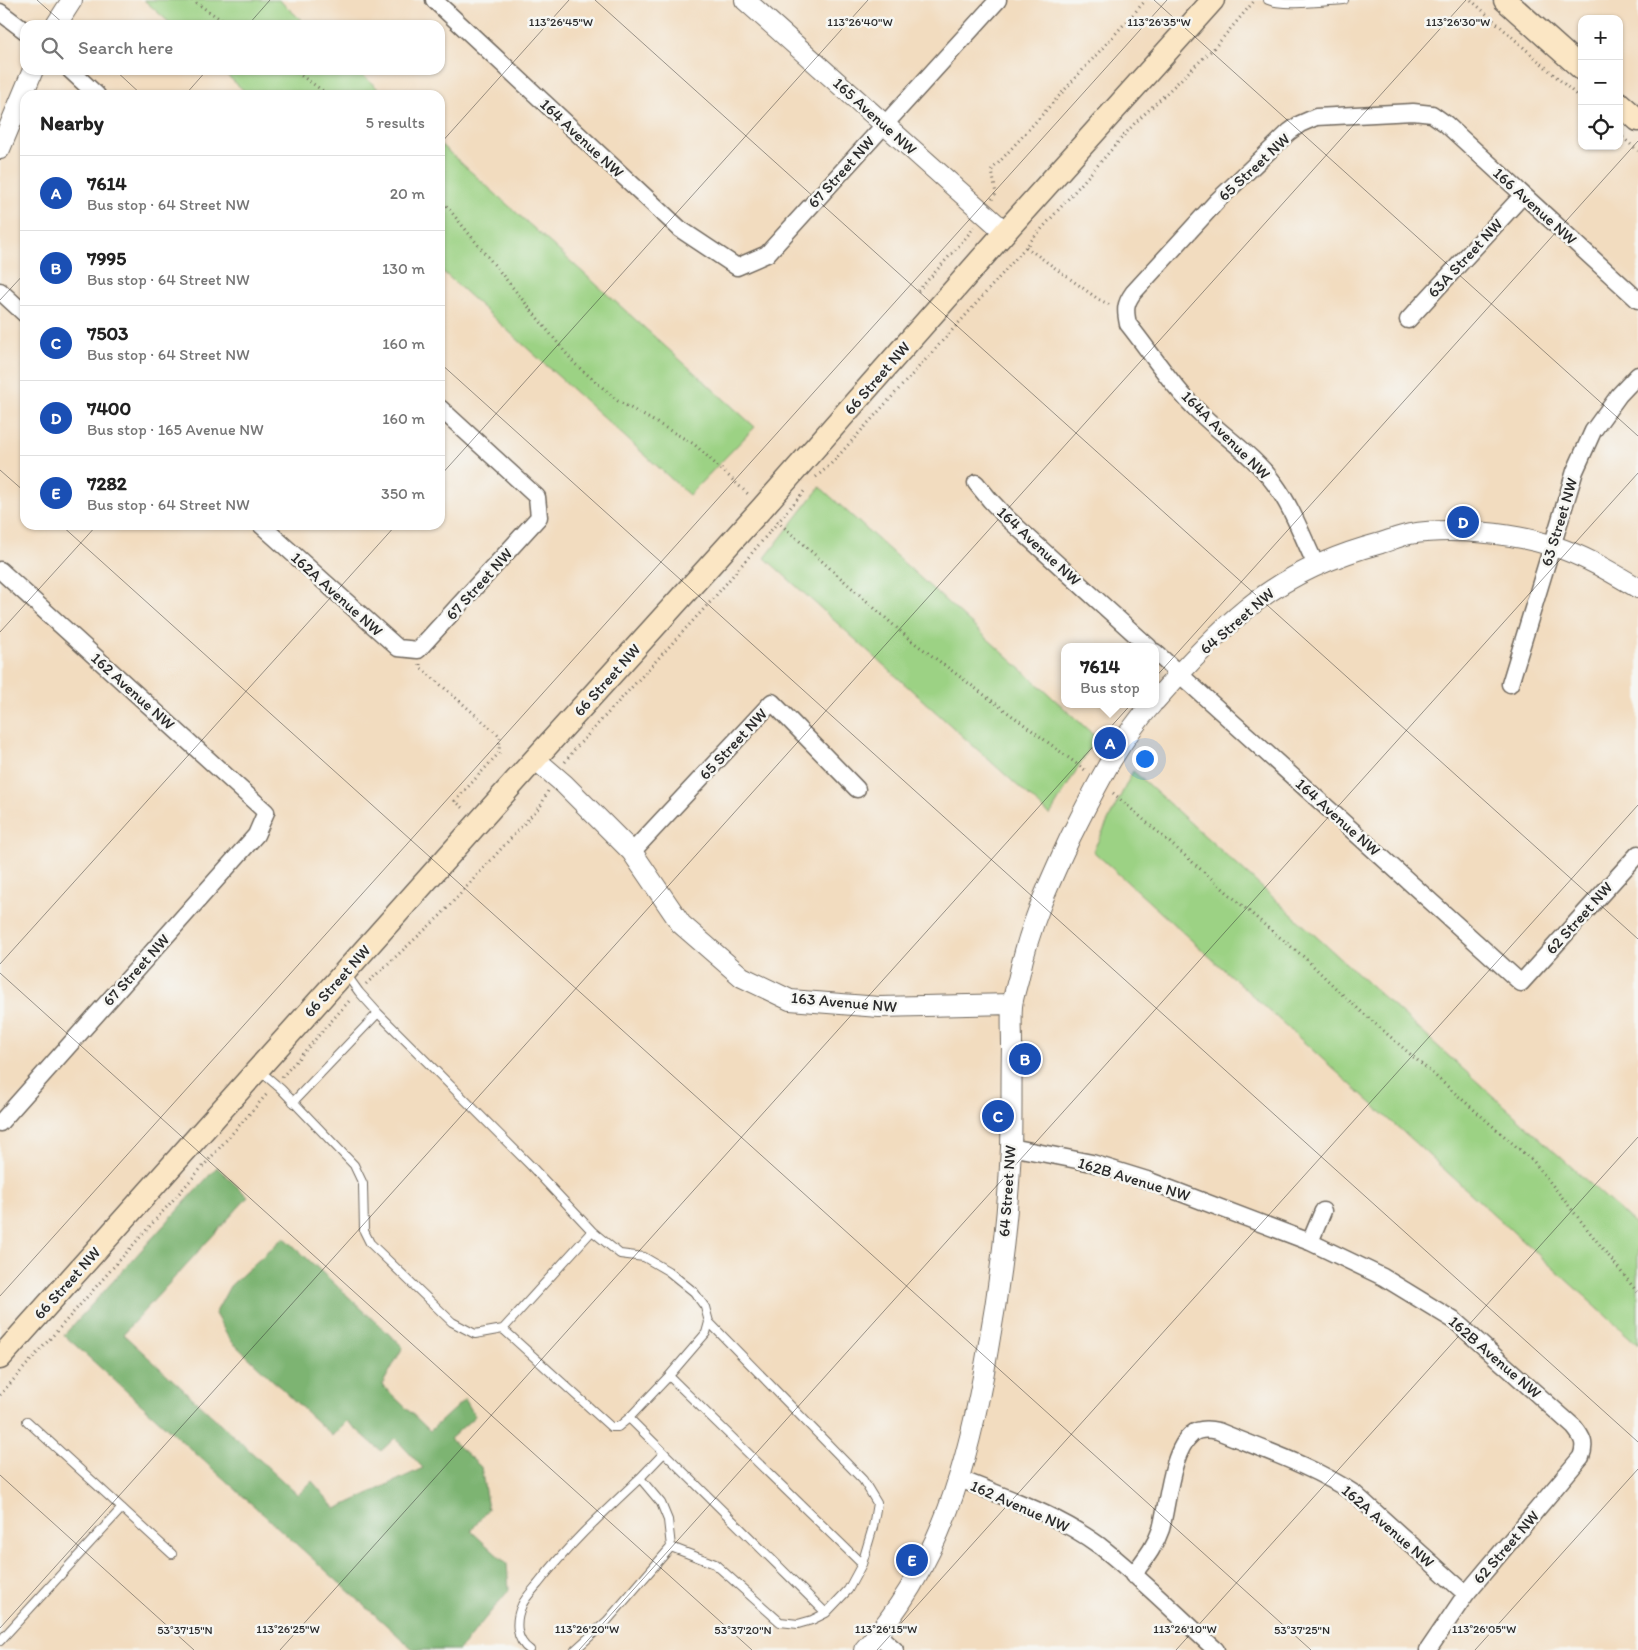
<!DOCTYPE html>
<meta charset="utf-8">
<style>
body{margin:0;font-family:Itim,sans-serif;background:#f6f6f6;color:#222}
.controls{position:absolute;right:15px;top:15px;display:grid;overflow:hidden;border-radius:10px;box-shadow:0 1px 4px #0004}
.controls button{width:45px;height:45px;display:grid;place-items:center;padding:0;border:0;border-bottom:1px solid #e0e0e0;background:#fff;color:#222;font:25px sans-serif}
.you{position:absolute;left:1144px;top:758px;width:18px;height:18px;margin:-12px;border:4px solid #fff;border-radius:50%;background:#1a73e8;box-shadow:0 0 0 8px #1a73e833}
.badge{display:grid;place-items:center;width:32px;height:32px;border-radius:50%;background:#c8321e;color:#fff;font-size:16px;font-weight:700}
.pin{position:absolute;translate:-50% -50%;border:2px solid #fff;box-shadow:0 1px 5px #0006}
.popup{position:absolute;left:1061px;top:643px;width:98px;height:65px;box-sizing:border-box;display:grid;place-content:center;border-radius:10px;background:#fff;filter:drop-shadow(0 1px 4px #0005);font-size:16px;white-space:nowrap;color:#767676}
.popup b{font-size:19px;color:#222}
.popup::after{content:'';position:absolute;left:50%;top:100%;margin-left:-10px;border:10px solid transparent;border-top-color:#fff}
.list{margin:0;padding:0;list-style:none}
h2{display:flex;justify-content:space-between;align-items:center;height:65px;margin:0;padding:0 20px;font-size:21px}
h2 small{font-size:16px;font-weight:400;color:#767676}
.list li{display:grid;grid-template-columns:32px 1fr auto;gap:15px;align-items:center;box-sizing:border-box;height:75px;padding:0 20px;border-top:1px solid #e0e0e0}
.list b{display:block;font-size:19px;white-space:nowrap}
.list p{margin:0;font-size:16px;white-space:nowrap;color:#767676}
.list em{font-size:16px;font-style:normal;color:#767676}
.icon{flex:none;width:28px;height:28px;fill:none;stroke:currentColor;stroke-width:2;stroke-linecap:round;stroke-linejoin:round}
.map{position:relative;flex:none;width:1638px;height:1650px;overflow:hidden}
.search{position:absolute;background:#fff;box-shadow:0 1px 4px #0004;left:20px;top:20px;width:425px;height:55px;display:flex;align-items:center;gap:12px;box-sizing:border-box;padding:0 18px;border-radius:15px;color:#767676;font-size:19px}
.panel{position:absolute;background:#fff;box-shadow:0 1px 4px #0004;left:20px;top:90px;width:425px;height:440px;border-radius:15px}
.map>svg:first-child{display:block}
.green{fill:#9cd284;stroke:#647e58}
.forest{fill:#7db472;stroke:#54704e}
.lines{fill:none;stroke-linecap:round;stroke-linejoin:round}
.service-casing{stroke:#71695f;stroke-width:10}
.minor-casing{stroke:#71695f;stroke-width:19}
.tertiary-casing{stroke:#71695f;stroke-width:22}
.secondary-casing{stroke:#71695f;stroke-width:25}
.path{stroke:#71695f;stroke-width:3;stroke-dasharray:1 4;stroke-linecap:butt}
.service{stroke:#fff;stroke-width:8}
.minor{stroke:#fff;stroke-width:16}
.tertiary{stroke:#fff;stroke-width:20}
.secondary{stroke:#fbe6c4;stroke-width:22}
.ticks{fill:none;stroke:#2b2b2b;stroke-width:1;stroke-opacity:0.45}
.labels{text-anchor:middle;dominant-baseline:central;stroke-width:5;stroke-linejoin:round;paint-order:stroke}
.street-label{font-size:16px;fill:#2b2b2b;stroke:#f6f6f2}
.ticks-label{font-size:12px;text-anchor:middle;fill:#2b2b2b;stroke:#f6f6f2;stroke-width:5;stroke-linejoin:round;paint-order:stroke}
</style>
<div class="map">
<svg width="1638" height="1650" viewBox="0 0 1638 1650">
<rect width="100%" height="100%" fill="#f6f6f2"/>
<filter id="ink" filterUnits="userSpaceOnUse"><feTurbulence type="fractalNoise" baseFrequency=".02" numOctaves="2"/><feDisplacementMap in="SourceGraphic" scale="10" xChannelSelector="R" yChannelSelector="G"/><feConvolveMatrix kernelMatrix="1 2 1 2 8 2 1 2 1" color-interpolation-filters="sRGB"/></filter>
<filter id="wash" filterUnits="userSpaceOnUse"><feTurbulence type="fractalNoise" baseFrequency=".0096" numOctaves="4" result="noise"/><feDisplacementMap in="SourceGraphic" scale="20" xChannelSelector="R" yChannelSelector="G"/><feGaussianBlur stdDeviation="1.12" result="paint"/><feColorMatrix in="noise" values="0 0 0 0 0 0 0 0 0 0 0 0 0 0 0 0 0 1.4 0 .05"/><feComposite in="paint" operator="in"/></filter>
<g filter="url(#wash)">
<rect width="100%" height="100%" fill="#f2dcbf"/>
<path class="green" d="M144,0H279L307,25H172Z
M221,70H357L385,95H249Z
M440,144L755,427L689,495L440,269Z
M820,487L1096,737L1050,815L765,558Z
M1133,771L1638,1227V1345L1093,851Z"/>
<path class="forest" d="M217,1167L248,1197L123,1334L298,1495L312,1481L336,1509L423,1468L395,1438L381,1451L347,1421L332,1436L231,1341L215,1314L230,1286L284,1237L403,1347L382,1385L430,1431L465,1399L475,1416L450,1439L481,1467L488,1509L471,1531L507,1564L509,1590L459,1650H414L64,1335Z"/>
</g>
<g filter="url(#ink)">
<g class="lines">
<g class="service-casing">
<path id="service" d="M1268,0C1283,7 1326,1 1344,0
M259,1070L281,1089L354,1165L363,1184L364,1231L370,1243L452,1322L475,1334L503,1329L592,1231L531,1166L378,1013L359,992L346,974
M293,1102L378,1013
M503,1329L611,1427H618L629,1418L669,1376L706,1333L709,1322L705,1307L694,1292L668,1271L644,1257L620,1254L592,1231
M669,1376L862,1564
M629,1418L826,1613
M27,1421L172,1554
M664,1453L640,1478L661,1503L668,1520L671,1547L715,1564L780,1622L798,1624L812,1620L826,1613L848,1590L862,1564L873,1527L877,1503L863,1480L709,1322
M0,1641L122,1508
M530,1650C515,1640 515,1620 522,1605C525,1598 533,1590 538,1584C568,1545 604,1512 640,1478
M575,1650L607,1621L671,1547"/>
</g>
<g class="minor-casing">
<path id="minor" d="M434,0L680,229L737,267L767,254L998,0
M0,12L25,31
M70,70L97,95
M0,291L25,314
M1408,320L1523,195
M976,483L990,500L1008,519L1149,647
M261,525L398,648L418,650L539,517L537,497L440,408
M1316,565C1303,538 1292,507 1274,483C1255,457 1226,438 1202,415C1174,389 1152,354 1128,324C1125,310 1125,304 1133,293L1218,200L1289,132L1300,124L1316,117L1413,112L1432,114L1446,124L1638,300
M0,570L266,812L256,835L0,1123
M1155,652L1521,983L1638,854
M1510,684L1575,471L1593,431L1619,395L1638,375
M632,852L772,702L857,789
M1011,1147L1092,1163L1147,1180L1310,1242L1383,1277L1455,1321L1574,1427C1583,1438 1586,1444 1581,1457L1466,1594L1428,1650
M1310,1242L1323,1211
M960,1479C1007,1498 1058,1515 1100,1546C1140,1577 1178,1616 1216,1650
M1133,1575C1144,1560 1155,1547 1161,1529C1168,1503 1171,1451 1192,1434C1199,1428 1209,1429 1218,1431C1264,1450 1313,1466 1355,1494L1466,1594
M878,1635L895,1650"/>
</g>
<g class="tertiary-casing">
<path id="tertiary" d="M745,0L1005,232
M56,25L72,0
M0,149L33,70
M1155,701C1183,669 1213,636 1246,609C1286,576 1332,556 1381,543C1391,540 1400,536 1410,534C1451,527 1514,533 1553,546C1583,555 1611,572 1638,588
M535,759L564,784L632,852L681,924L742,977L790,1000L879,1007L1012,1004
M864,1650C942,1563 969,1462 988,1349C1000,1283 1008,1216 1011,1148C1012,1114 1011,1080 1012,1046C1012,1033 1011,1019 1012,1006C1013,996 1017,985 1019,976C1029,927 1049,883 1070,838C1094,791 1116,744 1152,704"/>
</g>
<g class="secondary-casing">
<path id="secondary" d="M1505,0L1582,69
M1619,103L1638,120
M0,1358L535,759L762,508L1005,232L1213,0"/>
</g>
<path class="path" d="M192,0L229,25
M1471,0L1582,100
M293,70L329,95
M1619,134L1638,151
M440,198L574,363L618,401L694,444L749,495
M992,199L996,194L992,170L1146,0
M1026,247L1098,299L1112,306
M918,291L964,240L974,227
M816,477L830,465L966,315L1134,124L1215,47L1255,0
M777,521L908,638L1085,770
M420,664V667L500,736L499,753L455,801L466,810
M565,762L573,751L713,599L806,489
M1113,793L1267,927L1304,957L1347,999L1534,1162L1638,1293
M366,984L440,916L541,805L548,791
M282,1077L351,999
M0,1395L268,1093"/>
<use href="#service" class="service"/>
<use href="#minor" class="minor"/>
<use href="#tertiary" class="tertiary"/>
<use href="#secondary" class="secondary"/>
</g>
</g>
<path class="ticks" d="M37,0L65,25M595,0L1638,939M1154,0L1638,436M248,25L270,0M115,70L142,95M185,95L207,70M440,144L569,0M0,300L25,273M440,363L1638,1442M0,470L25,492M440,476L868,0M61,525L1311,1650M0,632L97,525M0,964L396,525M0,973L752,1650M0,1296L1167,0M0,1475L194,1650M0,1628L1466,0M280,1650L1638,141M579,1650L1638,473M877,1650L1638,805M1176,1650L1638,1137M1475,1650L1638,1469"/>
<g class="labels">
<g class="street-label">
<text transform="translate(875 116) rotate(42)">165 Avenue NW</text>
<text transform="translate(582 138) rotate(43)">164 Avenue NW</text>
<text transform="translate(1254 167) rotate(-43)">65 Street NW</text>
<text transform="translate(841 172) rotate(-48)">67 Street NW</text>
<text transform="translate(1535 206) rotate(42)">166 Avenue NW</text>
<text transform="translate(1465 258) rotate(-47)">63A Street NW</text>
<text transform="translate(877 378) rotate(-49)">66 Street NW</text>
<text transform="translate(1226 435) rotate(45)">164A Avenue NW</text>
<text transform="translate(1559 522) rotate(-73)">63 Street NW</text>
<text transform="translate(1039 546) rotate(43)">164 Avenue NW</text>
<text transform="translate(479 584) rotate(-48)">67 Street NW</text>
<text transform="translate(337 594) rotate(42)">162A Avenue NW</text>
<text transform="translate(1237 621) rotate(-41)">64 Street NW</text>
<text transform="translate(607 680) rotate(-48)">66 Street NW</text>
<text transform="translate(133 691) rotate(42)">162 Avenue NW</text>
<text transform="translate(733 744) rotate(-47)">65 Street NW</text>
<text transform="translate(1338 817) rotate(42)">164 Avenue NW</text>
<text transform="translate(1579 918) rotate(-48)">62 Street NW</text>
<text transform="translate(136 970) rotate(-48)">67 Street NW</text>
<text transform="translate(337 981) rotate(-48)">66 Street NW</text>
<text transform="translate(844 1002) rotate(5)">163 Avenue NW</text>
<text transform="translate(1134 1179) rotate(17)">162B Avenue NW</text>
<text transform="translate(1007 1191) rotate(-86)">64 Street NW</text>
<text transform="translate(67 1283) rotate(-48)">66 Street NW</text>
<text transform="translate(1495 1357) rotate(41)">162B Avenue NW</text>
<text transform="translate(1020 1506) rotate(24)">162 Avenue NW</text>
<text transform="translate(1388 1526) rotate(41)">162A Avenue NW</text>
<text transform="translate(1506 1547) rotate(-49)">62 Street NW</text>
</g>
</g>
<g class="ticks-label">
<text x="561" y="26">113°26'45"W</text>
<text x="860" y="26">113°26'40"W</text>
<text x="1159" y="26">113°26'35"W</text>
<text x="1458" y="26">113°26'30"W</text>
<text x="288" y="1633">113°26'25"W</text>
<text x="587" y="1633">113°26'20"W</text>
<text x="886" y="1633">113°26'15"W</text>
<text x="1185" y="1633">113°26'10"W</text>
<text x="1484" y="1633">113°26'05"W</text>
<text x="185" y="1634">53°37'15"N</text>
<text x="743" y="1634">53°37'20"N</text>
<text x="1302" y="1634">53°37'25"N</text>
</g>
</svg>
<div class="controls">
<button>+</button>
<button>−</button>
<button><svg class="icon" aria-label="locate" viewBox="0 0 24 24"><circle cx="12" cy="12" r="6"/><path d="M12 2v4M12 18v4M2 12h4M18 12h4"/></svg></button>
</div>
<div class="you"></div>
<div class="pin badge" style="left:1110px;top:743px;background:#1a4fb4">A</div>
<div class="popup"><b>7614</b>Bus stop</div>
<div class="pin badge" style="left:1025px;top:1059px;background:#1a4fb4">B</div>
<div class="pin badge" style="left:998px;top:1116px;background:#1a4fb4">C</div>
<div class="pin badge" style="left:1463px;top:522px;background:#1a4fb4">D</div>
<div class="pin badge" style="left:912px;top:1560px;background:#1a4fb4">E</div>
<div class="search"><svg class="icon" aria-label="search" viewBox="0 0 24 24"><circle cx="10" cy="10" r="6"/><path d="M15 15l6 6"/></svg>Search here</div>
<section class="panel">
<h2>Nearby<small>5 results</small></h2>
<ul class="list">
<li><span class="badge" style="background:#1a4fb4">A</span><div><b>7614</b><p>Bus stop · 64 Street NW</p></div><em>20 m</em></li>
<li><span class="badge" style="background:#1a4fb4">B</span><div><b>7995</b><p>Bus stop · 64 Street NW</p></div><em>130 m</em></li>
<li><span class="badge" style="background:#1a4fb4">C</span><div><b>7503</b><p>Bus stop · 64 Street NW</p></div><em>160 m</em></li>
<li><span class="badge" style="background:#1a4fb4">D</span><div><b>7400</b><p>Bus stop · 165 Avenue NW</p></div><em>160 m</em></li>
<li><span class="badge" style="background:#1a4fb4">E</span><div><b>7282</b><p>Bus stop · 64 Street NW</p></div><em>350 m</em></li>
</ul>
</section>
</div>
